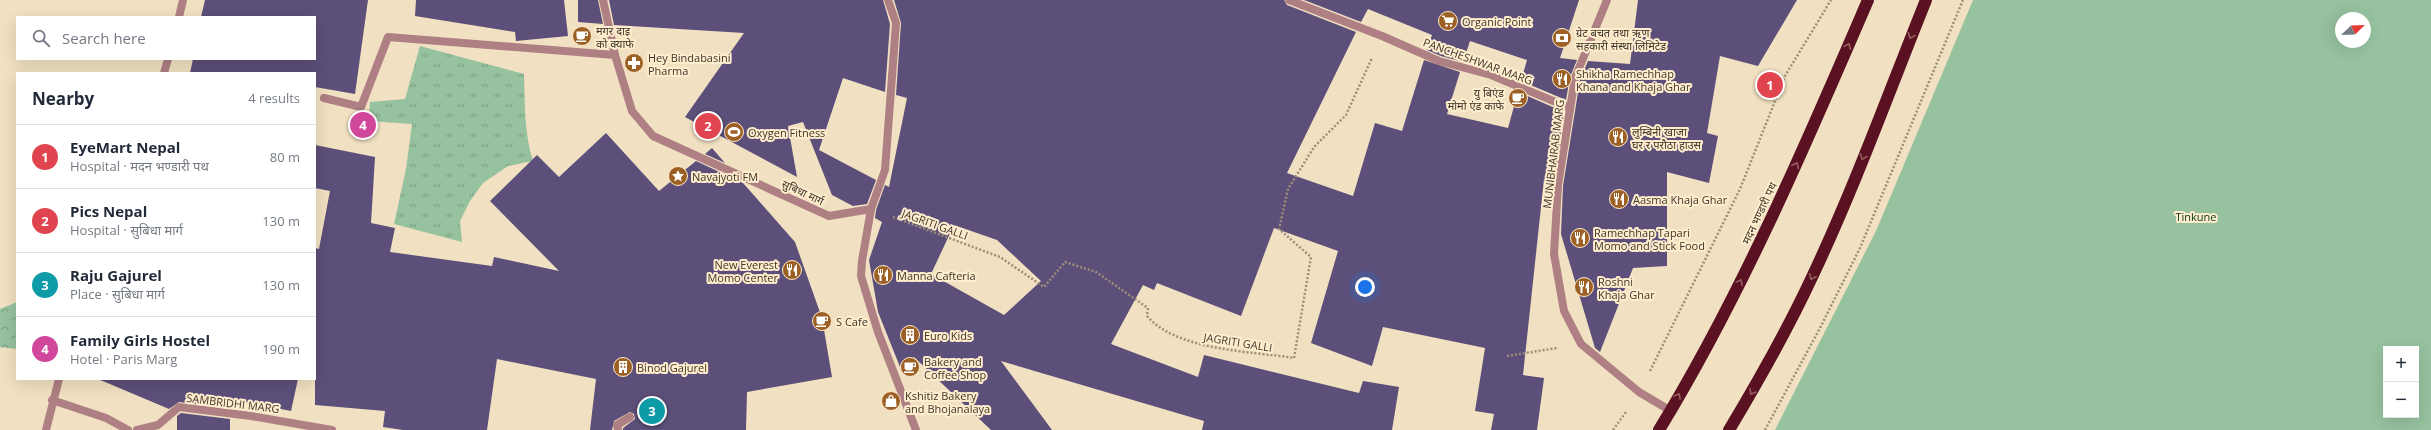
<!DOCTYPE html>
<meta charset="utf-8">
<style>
body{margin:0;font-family:"Open Sans","Noto Sans Devanagari",sans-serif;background:#f2f2f3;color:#1f2937}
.controls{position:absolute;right:12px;bottom:12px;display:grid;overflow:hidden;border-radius:0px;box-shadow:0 4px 16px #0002}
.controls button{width:36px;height:36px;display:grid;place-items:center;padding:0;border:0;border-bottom:1px solid #e0e1e3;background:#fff;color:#1f2937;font:20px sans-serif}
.compass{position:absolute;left:2335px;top:12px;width:36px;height:36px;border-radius:50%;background:#fff;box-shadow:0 4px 16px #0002;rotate:67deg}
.you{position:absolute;left:1365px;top:287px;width:14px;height:14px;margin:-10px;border:3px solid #fff;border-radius:50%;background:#1a73e8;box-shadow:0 0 0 6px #1a73e833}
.badge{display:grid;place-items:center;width:26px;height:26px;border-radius:50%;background:#9d6024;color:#fff;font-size:13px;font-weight:700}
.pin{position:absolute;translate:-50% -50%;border:2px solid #fff;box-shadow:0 1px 4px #0006}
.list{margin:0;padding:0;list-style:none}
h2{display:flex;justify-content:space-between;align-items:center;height:52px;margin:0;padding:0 16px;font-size:17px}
h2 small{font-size:13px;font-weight:400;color:#747a83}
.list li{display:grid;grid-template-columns:26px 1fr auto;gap:12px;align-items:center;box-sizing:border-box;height:64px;padding:0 16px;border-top:1px solid #e0e1e3}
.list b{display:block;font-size:15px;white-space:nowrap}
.list p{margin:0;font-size:13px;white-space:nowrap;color:#747a83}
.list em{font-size:13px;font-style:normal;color:#747a83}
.icon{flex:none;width:22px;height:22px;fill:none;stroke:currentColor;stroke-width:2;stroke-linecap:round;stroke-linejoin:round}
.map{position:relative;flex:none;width:2431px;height:430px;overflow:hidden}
.search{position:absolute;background:#fff;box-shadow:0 4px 16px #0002;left:16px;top:16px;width:300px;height:44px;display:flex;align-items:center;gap:10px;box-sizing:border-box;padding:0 14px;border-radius:0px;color:#747a83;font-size:15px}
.panel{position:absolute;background:#fff;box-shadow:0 4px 16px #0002;left:16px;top:72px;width:300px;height:308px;border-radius:0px}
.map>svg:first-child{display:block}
.grass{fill:url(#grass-tufts)}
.forest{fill:url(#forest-crowns)}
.park{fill:#96c29f;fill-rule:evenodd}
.building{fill:#5c4f79;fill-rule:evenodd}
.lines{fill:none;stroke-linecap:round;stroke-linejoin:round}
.path{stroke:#9b8f79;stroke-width:2.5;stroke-dasharray:2 2;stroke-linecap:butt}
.lane{stroke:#ae7f83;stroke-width:8}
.street{stroke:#ae7f83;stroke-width:8}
.highway{stroke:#5a1222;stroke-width:12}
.oneway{stroke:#945f5e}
.labels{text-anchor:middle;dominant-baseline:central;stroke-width:4;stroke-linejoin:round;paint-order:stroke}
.poi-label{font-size:11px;fill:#3d362a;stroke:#ffedce;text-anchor:start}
.street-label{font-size:11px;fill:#3d362a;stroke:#ffedce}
.park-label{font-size:11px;fill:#003412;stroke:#ffedce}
</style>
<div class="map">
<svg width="2431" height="430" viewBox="0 0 2431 430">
<defs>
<pattern id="grass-tufts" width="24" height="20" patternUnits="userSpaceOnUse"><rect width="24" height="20" fill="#96c29f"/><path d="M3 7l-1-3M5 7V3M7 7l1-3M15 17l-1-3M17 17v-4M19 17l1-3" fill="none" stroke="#7c9e82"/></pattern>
<pattern id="forest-crowns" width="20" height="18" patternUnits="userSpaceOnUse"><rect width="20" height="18" fill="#96c29f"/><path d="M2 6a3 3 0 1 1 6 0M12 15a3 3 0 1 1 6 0" fill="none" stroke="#7c9e82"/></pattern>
</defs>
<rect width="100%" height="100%" fill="#f1e0c1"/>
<path class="grass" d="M420,46L524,74C525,103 524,133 533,161L508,166L483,183L470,201L460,221L462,242L394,224L406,169L412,124L369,121L370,102L405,99Z"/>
<path class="forest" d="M17,302V349L0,347V309Z"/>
<path class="park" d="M1973,0H2431V430H1775L1876,231ZM2341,18H2365V42H2341ZM2386,349H2416V415H2386Z"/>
<path class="building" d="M205,0H368L355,94L315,87V73H190L193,59H315V17H201Z
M416,0H564L568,36L516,41L515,32L415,16Z
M578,0H598L603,24L578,22Z
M609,0H883L890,24L885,92L843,78L819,150L876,180L867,204L853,206L832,195L803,122L788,126L797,177L685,117L744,33L614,25Z
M894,0H1284L1287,5L1356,32L1287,173L1353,196L1375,123L1402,131L1424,60L1460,72L1447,114L1508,128L1518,92L1564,112L1551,204L1544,179L1523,375L1544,378L1537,430H1491L1494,414L1475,411L1485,348L1383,327L1372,366L1311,343L1338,251L1274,228L1241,316L1157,283L1154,290L1143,285L1111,344L1198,377L1204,355L1359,393L1363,381L1399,387L1392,430H1202L1204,421L1001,361L1052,430H991L914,357L902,372L878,312L869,260L882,222L875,218L876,210L885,185L889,187L907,98L896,95L901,23ZM954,225L997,240L1041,281L1004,315L931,274Z
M1304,0H1579L1560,58L1577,60L1570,77L1566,100L1521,81L1527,60L1470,41L1463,62L1441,56L1427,50L1432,35L1368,9L1361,22Z
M1638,0H1797L1758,66L1720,56L1707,133L1718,136L1709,183L1667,172V266L1633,268L1600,352L1595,348L1561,234L1563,186L1580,80L1588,61L1630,64Z
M606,133L659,191L696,161L743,183L795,242L822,318L832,377L747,392L746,430H623V428L635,419L634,414L630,412L614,421L612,430H590L596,379L497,359L487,430H403L383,427L385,411L315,405V248L319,249L330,191L315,188V145L375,157L371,223L395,228L390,252L492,266L494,257L559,271L490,201L537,155L559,177Z
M712,148L725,163L705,154Z
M98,379H298L291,411L230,399V408L179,402L169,409Z
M181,413L230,419V430H177V416Z"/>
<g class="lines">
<path class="path" d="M893,217L1000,257L1044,287L1065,262L1096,272L1148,308L1147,316C1177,351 1251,351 1294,358L1311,257L1279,229L1288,189L1314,147L1346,115L1372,58
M1507,356L1557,348
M1650,371L1740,189L1785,76L1831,0
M1613,430L1626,412
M1765,430L1820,328L1860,248L1963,0"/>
<path class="lane" d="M871,209L885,170L896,23L888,0
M618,430L617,425L630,417"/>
<path class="street" d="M603,0L615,55L632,111L653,136L829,216L871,209L862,261L861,276L878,332L916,430
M1289,0L1382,36L1439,61L1491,75L1570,108
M1607,0L1575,78L1558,185L1554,254L1564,311L1581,344L1639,392L1671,411
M179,17L183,0
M164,73L168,59
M324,98L361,107L388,37L615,55
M52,400L106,418L128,430
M46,430L59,379
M137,430L158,425L179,407L251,416L332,430"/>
<path class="highway" d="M1659,430C1742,294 1805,146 1868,0
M1729,430C1759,380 1788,329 1813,275C1855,186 1889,92 1926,0"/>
</g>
<defs><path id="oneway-chevron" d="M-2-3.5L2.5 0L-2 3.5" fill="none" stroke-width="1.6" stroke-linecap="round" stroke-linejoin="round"/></defs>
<g class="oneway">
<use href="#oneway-chevron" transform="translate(1911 36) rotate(112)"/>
<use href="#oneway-chevron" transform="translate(1848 46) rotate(-67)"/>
<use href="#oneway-chevron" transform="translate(1863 157) rotate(112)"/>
<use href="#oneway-chevron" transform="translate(1796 165) rotate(-65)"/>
<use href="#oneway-chevron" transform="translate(1812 277) rotate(115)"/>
<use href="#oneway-chevron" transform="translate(1740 282) rotate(-62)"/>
<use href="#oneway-chevron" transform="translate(1752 392) rotate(121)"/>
<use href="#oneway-chevron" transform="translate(1678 396) rotate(-62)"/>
</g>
<defs>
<g id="supermarket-disc" transform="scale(1)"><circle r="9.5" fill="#9d6024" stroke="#ffedce"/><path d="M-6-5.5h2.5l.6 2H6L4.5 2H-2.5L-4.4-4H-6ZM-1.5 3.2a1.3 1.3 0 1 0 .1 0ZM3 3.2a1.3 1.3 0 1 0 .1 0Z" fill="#fff"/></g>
<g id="cafe-disc" transform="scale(1)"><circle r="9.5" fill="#9d6024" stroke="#ffedce"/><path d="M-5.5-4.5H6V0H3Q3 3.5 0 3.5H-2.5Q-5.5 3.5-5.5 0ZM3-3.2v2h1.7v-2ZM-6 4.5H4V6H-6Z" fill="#fff"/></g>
<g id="bank-disc" transform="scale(1)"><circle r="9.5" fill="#9d6024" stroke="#ffedce"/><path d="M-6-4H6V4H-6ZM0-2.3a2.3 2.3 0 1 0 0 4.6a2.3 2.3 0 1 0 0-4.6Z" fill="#fff"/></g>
<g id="pharmacy-disc" transform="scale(1)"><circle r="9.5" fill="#9d6024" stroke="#ffedce"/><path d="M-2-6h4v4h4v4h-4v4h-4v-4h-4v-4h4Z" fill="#fff"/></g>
<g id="restaurant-disc" transform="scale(1)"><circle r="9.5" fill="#9d6024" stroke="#ffedce"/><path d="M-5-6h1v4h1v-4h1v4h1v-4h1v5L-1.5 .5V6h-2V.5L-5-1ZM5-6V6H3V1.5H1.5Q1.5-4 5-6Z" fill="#fff"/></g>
<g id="stadium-disc" transform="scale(1)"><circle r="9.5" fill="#9d6024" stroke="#ffedce"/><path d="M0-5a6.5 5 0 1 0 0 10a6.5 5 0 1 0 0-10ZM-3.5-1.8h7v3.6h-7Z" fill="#fff"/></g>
<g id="sight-disc" transform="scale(1)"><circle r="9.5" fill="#9d6024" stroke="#ffedce"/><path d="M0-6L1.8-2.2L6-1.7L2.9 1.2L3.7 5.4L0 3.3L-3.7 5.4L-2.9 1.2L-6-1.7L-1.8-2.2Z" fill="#fff"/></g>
<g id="building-disc" transform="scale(1)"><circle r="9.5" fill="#9d6024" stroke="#ffedce"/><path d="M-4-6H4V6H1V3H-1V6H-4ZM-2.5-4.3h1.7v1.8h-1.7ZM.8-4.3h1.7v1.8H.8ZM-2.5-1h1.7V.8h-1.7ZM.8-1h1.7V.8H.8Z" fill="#fff"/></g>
<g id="shop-disc" transform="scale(1)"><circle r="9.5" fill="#9d6024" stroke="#ffedce"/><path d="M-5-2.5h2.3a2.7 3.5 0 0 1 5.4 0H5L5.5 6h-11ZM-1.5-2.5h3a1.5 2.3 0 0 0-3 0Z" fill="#fff"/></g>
</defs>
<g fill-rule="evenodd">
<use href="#supermarket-disc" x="1448" y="21"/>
<use href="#cafe-disc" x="582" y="36"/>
<use href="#bank-disc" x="1562" y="38"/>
<use href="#pharmacy-disc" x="634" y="63"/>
<use href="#restaurant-disc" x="1562" y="79"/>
<use href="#cafe-disc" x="1518" y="98"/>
<use href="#stadium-disc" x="734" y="132"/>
<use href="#restaurant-disc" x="1618" y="137"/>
<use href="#sight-disc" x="678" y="176"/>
<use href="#restaurant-disc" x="1619" y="199"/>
<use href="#restaurant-disc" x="1580" y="238"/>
<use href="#restaurant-disc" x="792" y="270"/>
<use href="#restaurant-disc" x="883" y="275"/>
<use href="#restaurant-disc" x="1584" y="287"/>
<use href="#cafe-disc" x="822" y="321"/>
<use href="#building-disc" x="910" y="335"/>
<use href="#building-disc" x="623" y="367"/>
<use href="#cafe-disc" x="910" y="367"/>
<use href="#shop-disc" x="891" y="401"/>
</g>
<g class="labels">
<g class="poi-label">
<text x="1462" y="21">Organic Point</text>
<text x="596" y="30">मगर दाइ<tspan x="596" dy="13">को क्याफे</tspan></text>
<text x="1576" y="32">ग्रेट बचत तथा ऋण<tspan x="1576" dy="13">सहकारी संस्था लिमिटेड</tspan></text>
<text x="648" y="57">Hey Bindabasini<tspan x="648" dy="13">Pharma</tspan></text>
<text x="1576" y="73">Shikha Ramechhap<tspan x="1576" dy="13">Khana and Khaja Ghar</tspan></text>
<text x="1504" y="92" text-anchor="end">यु बिएंड<tspan x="1504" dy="13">मोमो एंड काफे</tspan></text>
<text x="1632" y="131">लुम्बिनी खाजा<tspan x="1632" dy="13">घर र परौठा हाउस</tspan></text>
<text x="748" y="132">Oxygen Fitness</text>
<text x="692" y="176">Navajyoti FM</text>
<text x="1633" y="199">Aasma Khaja Ghar</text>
<text x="1594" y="232">Ramechhap Tapari<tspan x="1594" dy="13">Momo and Stick Food</tspan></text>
<text x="778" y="264" text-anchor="end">New Everest<tspan x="778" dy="13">Momo Center</tspan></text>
<text x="897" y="275">Manna Cafteria</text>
<text x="1598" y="281">Roshni<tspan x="1598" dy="13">Khaja Ghar</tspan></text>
<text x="836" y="321">S Cafe</text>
<text x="924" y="335">Euro Kids</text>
<text x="924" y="361">Bakery and<tspan x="924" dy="13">Coffee Shop</tspan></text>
<text x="637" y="367">Binod Gajurel</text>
<text x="905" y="395">Kshitiz Bakery<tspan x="905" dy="13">and Bhojanalaya</tspan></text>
</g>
<g class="street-label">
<text transform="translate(1478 61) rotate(20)">PANCHESHWAR MARG</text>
<text transform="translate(1553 154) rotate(-83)">MUNIBHAIRAB MARG</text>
<text transform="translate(803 192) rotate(25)">सुबिधा मार्ग</text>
<text transform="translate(1759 213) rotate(-65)">मदन भण्डारी पथ</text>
<text transform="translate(935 224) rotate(20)">JAGRITI GALLI</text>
<text transform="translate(1238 342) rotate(9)">JAGRITI GALLI</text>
<text transform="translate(233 403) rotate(7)">SAMBRIDHI MARG</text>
</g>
<g class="park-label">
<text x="2196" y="216">Tinkune</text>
</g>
</g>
</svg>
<div class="controls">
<button>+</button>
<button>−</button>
</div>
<svg class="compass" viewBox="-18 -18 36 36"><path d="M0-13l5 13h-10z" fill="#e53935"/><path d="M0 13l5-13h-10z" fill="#747a83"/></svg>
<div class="you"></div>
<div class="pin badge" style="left:1770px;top:85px;background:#e0444e">1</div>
<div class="pin badge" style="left:708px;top:126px;background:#e0444e">2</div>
<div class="pin badge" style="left:652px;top:411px;background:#0f9aa8">3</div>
<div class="pin badge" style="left:363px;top:125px;background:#d1479c">4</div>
<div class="search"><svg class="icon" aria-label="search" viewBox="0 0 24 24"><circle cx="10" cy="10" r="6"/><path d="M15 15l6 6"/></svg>Search here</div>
<section class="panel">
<h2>Nearby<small>4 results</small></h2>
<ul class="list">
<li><span class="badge" style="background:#e0444e">1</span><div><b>EyeMart Nepal</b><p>Hospital · मदन भण्डारी पथ</p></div><em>80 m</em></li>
<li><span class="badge" style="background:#e0444e">2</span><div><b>Pics Nepal</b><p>Hospital · सुबिधा मार्ग</p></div><em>130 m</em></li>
<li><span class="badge" style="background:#0f9aa8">3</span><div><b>Raju Gajurel</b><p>Place · सुबिधा मार्ग</p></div><em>130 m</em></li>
<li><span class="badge" style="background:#d1479c">4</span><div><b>Family Girls Hostel</b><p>Hotel · Paris Marg</p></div><em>190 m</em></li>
</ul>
</section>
</div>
